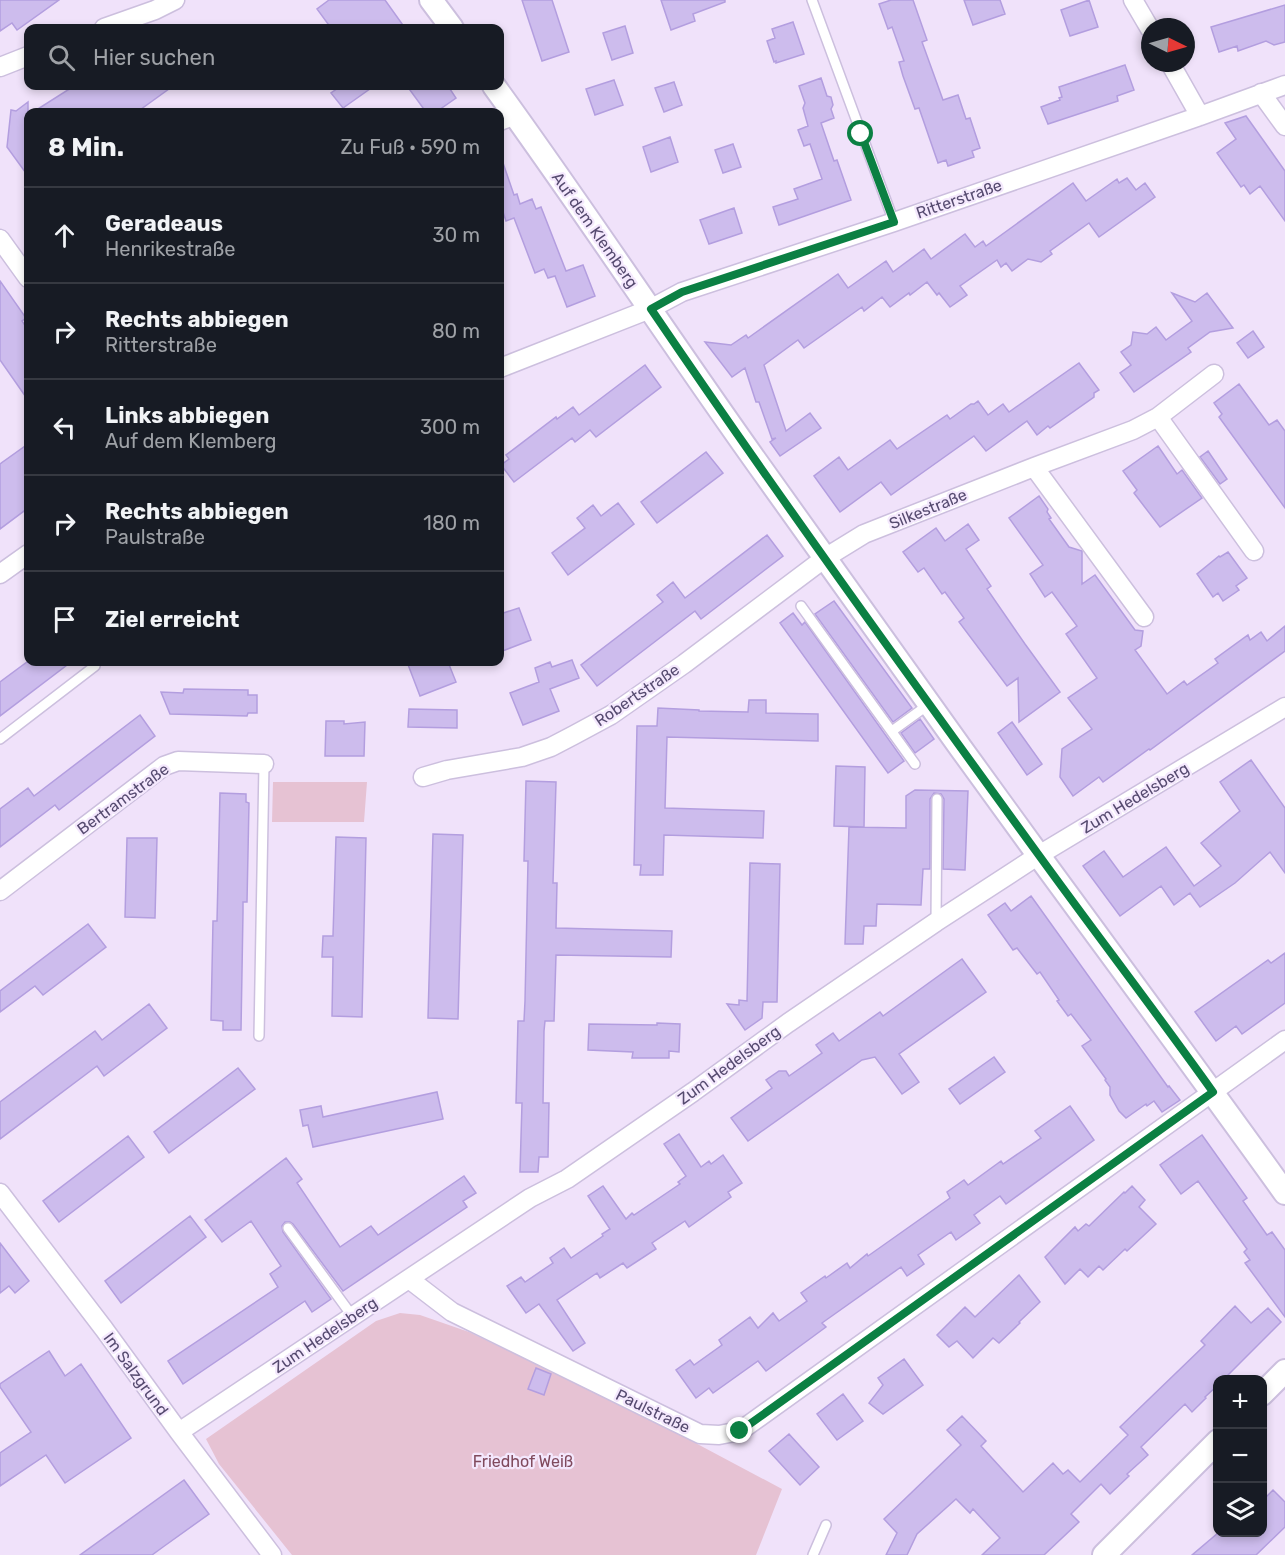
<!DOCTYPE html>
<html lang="de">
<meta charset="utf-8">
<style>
body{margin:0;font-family:Rubik,sans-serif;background:#20242c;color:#f1f3f6}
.controls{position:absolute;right:18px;bottom:18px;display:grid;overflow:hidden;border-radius:12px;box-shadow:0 3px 9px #0003}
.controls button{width:54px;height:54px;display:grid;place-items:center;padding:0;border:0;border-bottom:2px solid #363941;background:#171b24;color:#f1f3f6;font:30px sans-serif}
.compass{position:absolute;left:1141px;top:18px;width:54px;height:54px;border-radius:50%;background:#171b24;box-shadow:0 3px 9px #0003;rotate:95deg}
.stop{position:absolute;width:18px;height:18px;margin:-14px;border:4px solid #0b8043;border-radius:50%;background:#fff}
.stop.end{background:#0b8043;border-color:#fff;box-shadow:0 2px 6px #0008}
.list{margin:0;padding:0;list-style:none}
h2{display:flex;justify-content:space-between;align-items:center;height:78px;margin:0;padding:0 24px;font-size:26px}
h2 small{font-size:20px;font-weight:400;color:#9ea1a6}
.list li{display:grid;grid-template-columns:39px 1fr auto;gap:18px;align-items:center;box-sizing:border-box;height:96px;padding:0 24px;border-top:2px solid #363941}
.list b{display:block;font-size:22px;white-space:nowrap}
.list p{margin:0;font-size:20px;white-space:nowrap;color:#9ea1a6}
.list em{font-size:20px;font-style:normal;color:#9ea1a6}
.icon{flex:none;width:33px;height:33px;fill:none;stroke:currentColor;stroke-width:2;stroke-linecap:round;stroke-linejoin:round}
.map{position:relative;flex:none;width:1285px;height:1555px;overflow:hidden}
.search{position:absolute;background:#171b24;box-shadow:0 3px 9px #0003;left:24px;top:24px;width:480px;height:66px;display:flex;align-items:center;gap:15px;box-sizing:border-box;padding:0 21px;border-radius:12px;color:#9ea1a6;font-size:22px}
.panel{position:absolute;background:#171b24;box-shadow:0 3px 9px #0003;left:24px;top:108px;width:480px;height:558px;border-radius:12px}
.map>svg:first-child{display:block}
.green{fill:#e6c2d3}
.building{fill:#cdbced;stroke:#b39edf;stroke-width:1.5}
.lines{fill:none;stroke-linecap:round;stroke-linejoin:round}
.service-casing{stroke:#ccbfde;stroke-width:12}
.minor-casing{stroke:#ccbfde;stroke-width:21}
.tertiary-casing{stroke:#ccbfde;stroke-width:26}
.service{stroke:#fff;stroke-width:9}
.minor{stroke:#fff;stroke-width:18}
.tertiary{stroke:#fff;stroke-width:22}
.route{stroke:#0b8043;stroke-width:8}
.labels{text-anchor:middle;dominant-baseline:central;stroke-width:4.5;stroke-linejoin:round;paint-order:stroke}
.street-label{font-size:16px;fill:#564b70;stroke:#f4e8fd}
.park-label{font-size:16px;fill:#804a5d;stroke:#f4e8fd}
</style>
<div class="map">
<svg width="1285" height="1555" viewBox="0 0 1285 1555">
<rect width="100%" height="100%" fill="#f0e2fa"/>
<path class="green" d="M273,782H367L364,822H272Z
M400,1313L420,1315L469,1332L641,1414L782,1489L756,1555H292L219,1464L206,1439L376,1321Z"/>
<path class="building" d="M0,0H59L17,30L12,23L0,31Z
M329,0H385L405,28H331L317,9Z
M522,0H552L569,52L542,61Z
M661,0H725V2L693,14L695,21L671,30Z
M891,0H913L927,40L922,42L943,100L958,95L966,119L970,118L980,148L972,151L974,157L948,166L946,160L938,163L919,108L915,109L903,76L899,62L904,61L892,27L888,29L879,4Z
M964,0H1000L1005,14L973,25Z
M1089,0L1098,27L1070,36L1061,10Z
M1285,5V42L1274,45L1266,41L1238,51L1237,46L1219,52L1211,27Z
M793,22L804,54L776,63V61L774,62L767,41L775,38L772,29Z
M625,26L633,53L612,60L603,33Z
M1125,65L1134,90L1117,96L1118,101L1048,124L1041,107L1060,100L1059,98L1062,97L1059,87Z
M821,78L827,96L831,97L833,105L831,109L834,118L821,123L834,161L837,160L851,200L779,225L773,207L798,199L794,189L822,179L810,144L804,146L798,130L808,126L803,108L805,103L799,86Z
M614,80L623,105L595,115L586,89Z
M674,82L682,105L664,112L655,88Z
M74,86H173L137,112H33Z
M341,86H374L343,108L331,93Z
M407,86H448L456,98L436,112H426Z
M28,102V176L7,147L11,110L16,111Z
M1246,116L1285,171V221L1260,186L1250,194L1244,185L1241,187L1217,153L1236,139L1225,123Z
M670,137L678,162L651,172L643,147Z
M733,144L741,167L723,173L715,150Z
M500,160H502L514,195L517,194L520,204L532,199L536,209L541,207L566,271L583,265L595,296L567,307L555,276L548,278L544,269L535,273L514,218L506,221L500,203Z
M1127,178L1136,190L1145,183L1155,197L1099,237L1089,223L1050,251L1052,254L1041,262L1028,259L1012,271L1006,263L1001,267L997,260L960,286L967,295L950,307L939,293L937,295L927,282L910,295L909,293L890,307L882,297L864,311L862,307L804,348L798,340L764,365L786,431L810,413L821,428L780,456L770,442L776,438L772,439L759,402H756L745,368L732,377L705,342L731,345L746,335L748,338L838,274L848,288L886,261L893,272L924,249L931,259L965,234L975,247L983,241L986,246L1073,183L1086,201L1117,179L1119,183Z
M734,208L742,233L709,244L700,220Z
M0,281L26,318L22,321L28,330V400L0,360Z
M1172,293L1195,302L1207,293L1233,328L1210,332L1188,348L1191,352L1134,392L1120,373L1131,365L1121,352L1131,345L1133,332L1147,334L1156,327L1166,340L1192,321Z
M1253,331L1264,347L1248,358L1237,343Z
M1079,363L1099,390L1094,393V397L1050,428L1048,426L1037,435L1027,421L986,451L974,436L891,495L881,482L840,512L814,476L839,457L848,470L890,440L897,449L947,415L950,419L971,404H974L978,401L988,415L1003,404L1009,412Z
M645,365L661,387L596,437L590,430L575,442L572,438L514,482L501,465L509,459L506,455L556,417L557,419L573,407L579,415Z
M1239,384L1269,425L1277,420L1285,431V508L1219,417L1222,414L1214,403Z
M28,444V508L0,529V464Z
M1158,446L1177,474L1182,470L1202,498L1160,527L1134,493L1137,490L1123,471Z
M1208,451L1227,479L1220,484L1200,457Z
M706,452L723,473L657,523L641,502Z
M1039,496L1048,509L1047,512L1051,518L1049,519L1069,547L1082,551V584L1095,575L1135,630L1143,631L1141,646L1135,650L1167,694L1184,681L1187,685L1218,663L1215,659L1248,635L1250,640L1261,632L1267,641L1285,626V651L1150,750L1149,749L1103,782L1099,777L1073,796L1060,777L1062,749L1092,729L1068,698L1097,678L1066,634L1077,626L1052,592L1045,597L1030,574L1043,565L1009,518Z
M618,503L634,524L568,575L552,553L585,528L577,518L593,505L601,516Z
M968,524L979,540L966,549L991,586L987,589L1025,644L1060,692L1019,722L1018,678L1007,686L959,622L964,618L945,592L942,594L924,568L918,572L903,552L936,528L945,541Z
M767,535L783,556L701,619L695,611L597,686L581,665L663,602L657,595L673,582L685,598Z
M1228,552L1247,578L1236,586L1239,590L1223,601L1218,593L1213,597L1197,574L1219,556L1220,557Z
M834,601L912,708L893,722L815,614Z
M519,608L531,640L500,652V614Z
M793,613L802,625L805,622L904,761L888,773L780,623Z
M572,660L579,678L550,689L559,711L523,725L510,693L539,682L535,668L550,662L552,667Z
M27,662H71L0,716V682Z
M407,662H448L456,682L420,696Z
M184,689L248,690V695H257V713H248L247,716L170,714L161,692L183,693Z
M749,700H766V713L818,714V741L667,737L665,808L764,811L763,838L664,835L663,875H640L641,865H634L637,726H657L658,708L699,710V711L748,712Z
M409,709L457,710V728L408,727Z
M140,715L155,736L59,810L55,805L0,847V809L28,788L34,796Z
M920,719L934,739L915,753L901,733Z
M326,721H344V724L365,722L364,756H325Z
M1012,722L1042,764L1027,775L998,733Z
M1251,760L1285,808V873L1270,852L1235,883L1200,907L1190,893L1174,905L1161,886L1120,916L1083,866L1104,851L1123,877L1166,847L1194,886L1221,866L1201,843L1240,811L1220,782Z
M836,766L865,767L864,827L834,826Z
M526,781L556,782L553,883H557L556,928L672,931L671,957L556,955L554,1021H545L544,1031L543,1103H549L548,1157H539L538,1172H520L522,1103H516L518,1021H524L525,1001L528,861H524Z
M915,790L968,791L965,870L943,869L944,799L941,794L934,793L930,799V869H923L921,905L877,904L876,926H864L863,944H845L849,827L906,828V796Z
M220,793L246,794V802L249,803L247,902H243V912L241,1030H223V1021L211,1020L213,921H217Z
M433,834L463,835L458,1019L428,1018Z
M336,837L366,838L362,1017L332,1016L333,957H322L323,936H333Z
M127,838H157L155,918L125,917Z
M750,863L780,864L777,1002H763L762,1018L745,1030L727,1004L739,1005V1000L747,1001Z
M1031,896L1168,1087L1169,1086L1180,1100L1162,1112L1154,1101L1147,1106L1146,1104L1126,1118L1119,1111L1110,1095V1087L1105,1080L1106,1079L1082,1046L1091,1040L1071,1014L1068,1016L1057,1001L1059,1000L1040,972L1037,974L1017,948L1013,950L988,915L1005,903L1011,911Z
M88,924L106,947L43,995L35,986L0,1012V991Z
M1285,953V1003L1242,1034L1236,1026L1216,1041L1195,1012L1268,960L1271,963Z
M962,959L986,992L899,1054L919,1082L902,1094L875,1057L862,1060L748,1141L731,1118L772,1088L766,1080L779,1071H786L789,1076L822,1053L816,1045L833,1033L839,1041L880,1012L883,1016Z
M149,1004L167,1028L104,1076L97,1066L0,1139V1102L95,1031L102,1040Z
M657,1023L680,1024L679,1052L669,1051V1058H632L633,1052L588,1050L589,1024L657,1025Z
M994,1057L1005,1072L960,1104L949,1089Z
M238,1068L255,1089L169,1153L154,1132Z
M437,1092L443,1119L313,1147L308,1125L303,1126L300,1110L321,1106L323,1117Z
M1070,1106L1094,1140L1006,1204L1000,1196L974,1215L980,1223L956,1240L951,1232L918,1255L924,1264L907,1276L901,1267L822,1323L826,1327L766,1371L758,1361L713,1393L709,1388L696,1398L676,1370L690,1360L694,1365L722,1345L719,1340L750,1317L758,1328L773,1313L779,1321L807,1301L801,1293L825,1276L826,1278L847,1263L850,1268L867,1254L868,1256L885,1244L950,1198L947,1192L964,1180L968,1185L1001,1161L1003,1164L1041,1138L1035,1131Z
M679,1134L701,1167L709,1161L711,1164L723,1155L742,1183L728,1192L731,1197L689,1227L685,1221L652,1243L656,1249L627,1268L623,1263L600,1278L597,1273L557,1300L585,1343L573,1351L539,1304L526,1313L507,1286L521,1277L525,1282L553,1263L550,1258L564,1248L571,1258L603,1236L602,1234L610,1229L588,1196L603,1186L626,1219L632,1213L634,1215L680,1184L678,1182L686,1176L664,1144Z
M1202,1135L1247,1198L1243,1201L1267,1235L1272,1232L1285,1250V1317L1245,1263L1250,1260L1244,1252L1247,1249L1198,1181L1181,1194L1160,1165Z
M128,1136L144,1157L59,1222L43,1201Z
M286,1158L302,1179L297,1183L340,1247L371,1226L378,1235L464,1176L476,1193L463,1201L467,1207L343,1291L293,1224L290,1222H285L282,1226L283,1232L331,1299L312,1312L305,1301L183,1384L168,1361L278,1287L270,1274L281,1266L251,1221L222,1242L205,1220Z
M1132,1186L1145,1200L1139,1207L1156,1224L1127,1251L1125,1249L1103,1270L1099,1266L1088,1277L1080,1269L1065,1284L1045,1257L1075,1227L1078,1231L1086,1224L1089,1226L1124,1192L1125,1193Z
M190,1216L206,1237L121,1303L105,1281Z
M0,1243L29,1281L15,1293L9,1286L0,1293Z
M1019,1275L1040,1302L1019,1322L1020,1323L999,1343L993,1338L973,1358L957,1341L949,1347L937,1335L965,1307L975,1317Z
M1235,1306L1251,1323L1268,1308L1281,1322L1223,1380H1218V1385L1205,1397L1206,1398L1192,1412L1185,1404L1141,1447L1148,1455L1127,1474L1129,1476L1110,1494L1101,1484L1071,1514L1079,1522L1044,1555H982L1000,1538L973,1509L970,1513L956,1499L917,1534L907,1555H886L897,1533L884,1519L961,1445L947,1430L962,1416L986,1441L981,1446L1023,1492L1053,1463L1063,1474L1068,1470L1080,1482L1128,1435L1120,1427L1205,1345L1201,1341Z
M49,1351L65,1376L81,1364L131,1438L65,1483L46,1455L0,1486V1453L31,1432L0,1387V1384Z
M904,1359L923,1385L883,1414L869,1403L883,1385L878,1378Z
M536,1368L551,1374L544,1395L528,1389Z
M843,1394L863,1421L837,1440L817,1414Z
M789,1434L819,1467L800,1485L769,1451Z
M184,1480L209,1514L163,1547L152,1555H80Z
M1273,1490L1285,1502V1527L1256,1555H1192L1218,1533H1263V1500Z"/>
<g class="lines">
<g class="service-casing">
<path id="service" d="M812,0L894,222
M801,606L915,764
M892,731L928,705
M0,739L95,666
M936,922L937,799
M259,1036L264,764
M288,1228L353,1317
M813,1555L826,1525"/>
</g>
<g class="minor-casing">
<path id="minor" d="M1133,0L1150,29
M104,28L155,10L175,0
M1170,63L1200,116
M0,67L28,56
M1261,93L1285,126
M500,121L515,115
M0,239L28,278
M500,368L650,309L682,292L894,222L1200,116L1285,85
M1158,417L1254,551
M1034,467L1144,617
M0,574L28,554
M423,777L447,770L522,757L551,747L574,735L611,715L684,664L825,558L864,534L1034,467L1133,430L1158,417L1214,374
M0,891L164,766L178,761L264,764
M0,1193L104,1329L179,1432L272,1555
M409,1279L452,1312L700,1434L719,1435L740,1431L1285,1040
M179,1432L530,1198L567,1179L693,1092L788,1023L936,922L1039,855L1285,707"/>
</g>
<g class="tertiary-casing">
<path id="tertiary" d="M431,0L452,28
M494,86C585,211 670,341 760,467C852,597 945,727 1039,856C1121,968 1204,1080 1285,1193
M1262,1394L1285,1371
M1104,1555L1218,1441"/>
</g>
<use href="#service" class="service"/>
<use href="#minor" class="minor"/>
<use href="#tertiary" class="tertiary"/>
</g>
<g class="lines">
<path class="route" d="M740,1431L1213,1092C1156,1012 1096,934 1038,854C907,674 776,493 651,309L682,292L894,222L861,134"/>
</g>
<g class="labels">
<g class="street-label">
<text transform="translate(959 199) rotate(-19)">Ritterstraße</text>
<text transform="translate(595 230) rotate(55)">Auf dem Klemberg</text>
<text transform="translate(928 509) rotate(-22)">Silkestraße</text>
<text transform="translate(637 695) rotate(-34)">Robertstraße</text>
<text transform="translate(1135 798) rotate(-31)">Zum Hedelsberg</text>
<text transform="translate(123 799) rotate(-36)">Bertramstraße</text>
<text transform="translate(729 1065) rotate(-36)">Zum Hedelsberg</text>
<text transform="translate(325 1335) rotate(-34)">Zum Hedelsberg</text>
<text transform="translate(136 1374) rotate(54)">Im Salzgrund</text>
<text transform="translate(653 1411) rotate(26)">Paulstraße</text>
</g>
<g class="park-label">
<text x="523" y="1461">Friedhof Weiß</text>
</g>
</g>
</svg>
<div class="controls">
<button>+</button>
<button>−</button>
<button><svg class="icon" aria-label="layers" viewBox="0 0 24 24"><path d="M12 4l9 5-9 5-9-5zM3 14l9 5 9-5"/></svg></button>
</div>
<svg class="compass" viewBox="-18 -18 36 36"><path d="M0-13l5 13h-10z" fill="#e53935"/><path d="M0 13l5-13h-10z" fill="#9ea1a6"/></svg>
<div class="stop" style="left:861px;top:134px"></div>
<div class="stop end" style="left:740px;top:1431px"></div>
<div class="search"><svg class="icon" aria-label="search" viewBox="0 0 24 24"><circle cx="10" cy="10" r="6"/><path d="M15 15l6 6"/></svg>Hier suchen</div>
<section class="panel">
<h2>8 Min.<small>Zu Fuß · 590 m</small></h2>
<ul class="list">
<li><svg class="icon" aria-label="ahead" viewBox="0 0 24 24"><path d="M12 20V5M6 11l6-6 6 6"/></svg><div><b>Geradeaus</b><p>Henrikestraße</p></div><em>30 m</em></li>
<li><svg class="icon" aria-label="right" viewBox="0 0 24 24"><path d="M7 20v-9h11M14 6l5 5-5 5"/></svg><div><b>Rechts abbiegen</b><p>Ritterstraße</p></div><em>80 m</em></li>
<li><svg class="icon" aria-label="left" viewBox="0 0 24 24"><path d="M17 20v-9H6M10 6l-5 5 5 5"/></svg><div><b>Links abbiegen</b><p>Auf dem Klemberg</p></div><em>300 m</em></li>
<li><svg class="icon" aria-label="right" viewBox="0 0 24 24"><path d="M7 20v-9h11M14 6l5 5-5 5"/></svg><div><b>Rechts abbiegen</b><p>Paulstraße</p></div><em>180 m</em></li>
<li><svg class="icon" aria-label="arrive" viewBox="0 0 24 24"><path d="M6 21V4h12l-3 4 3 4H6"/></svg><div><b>Ziel erreicht</b></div></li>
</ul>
</section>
</div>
